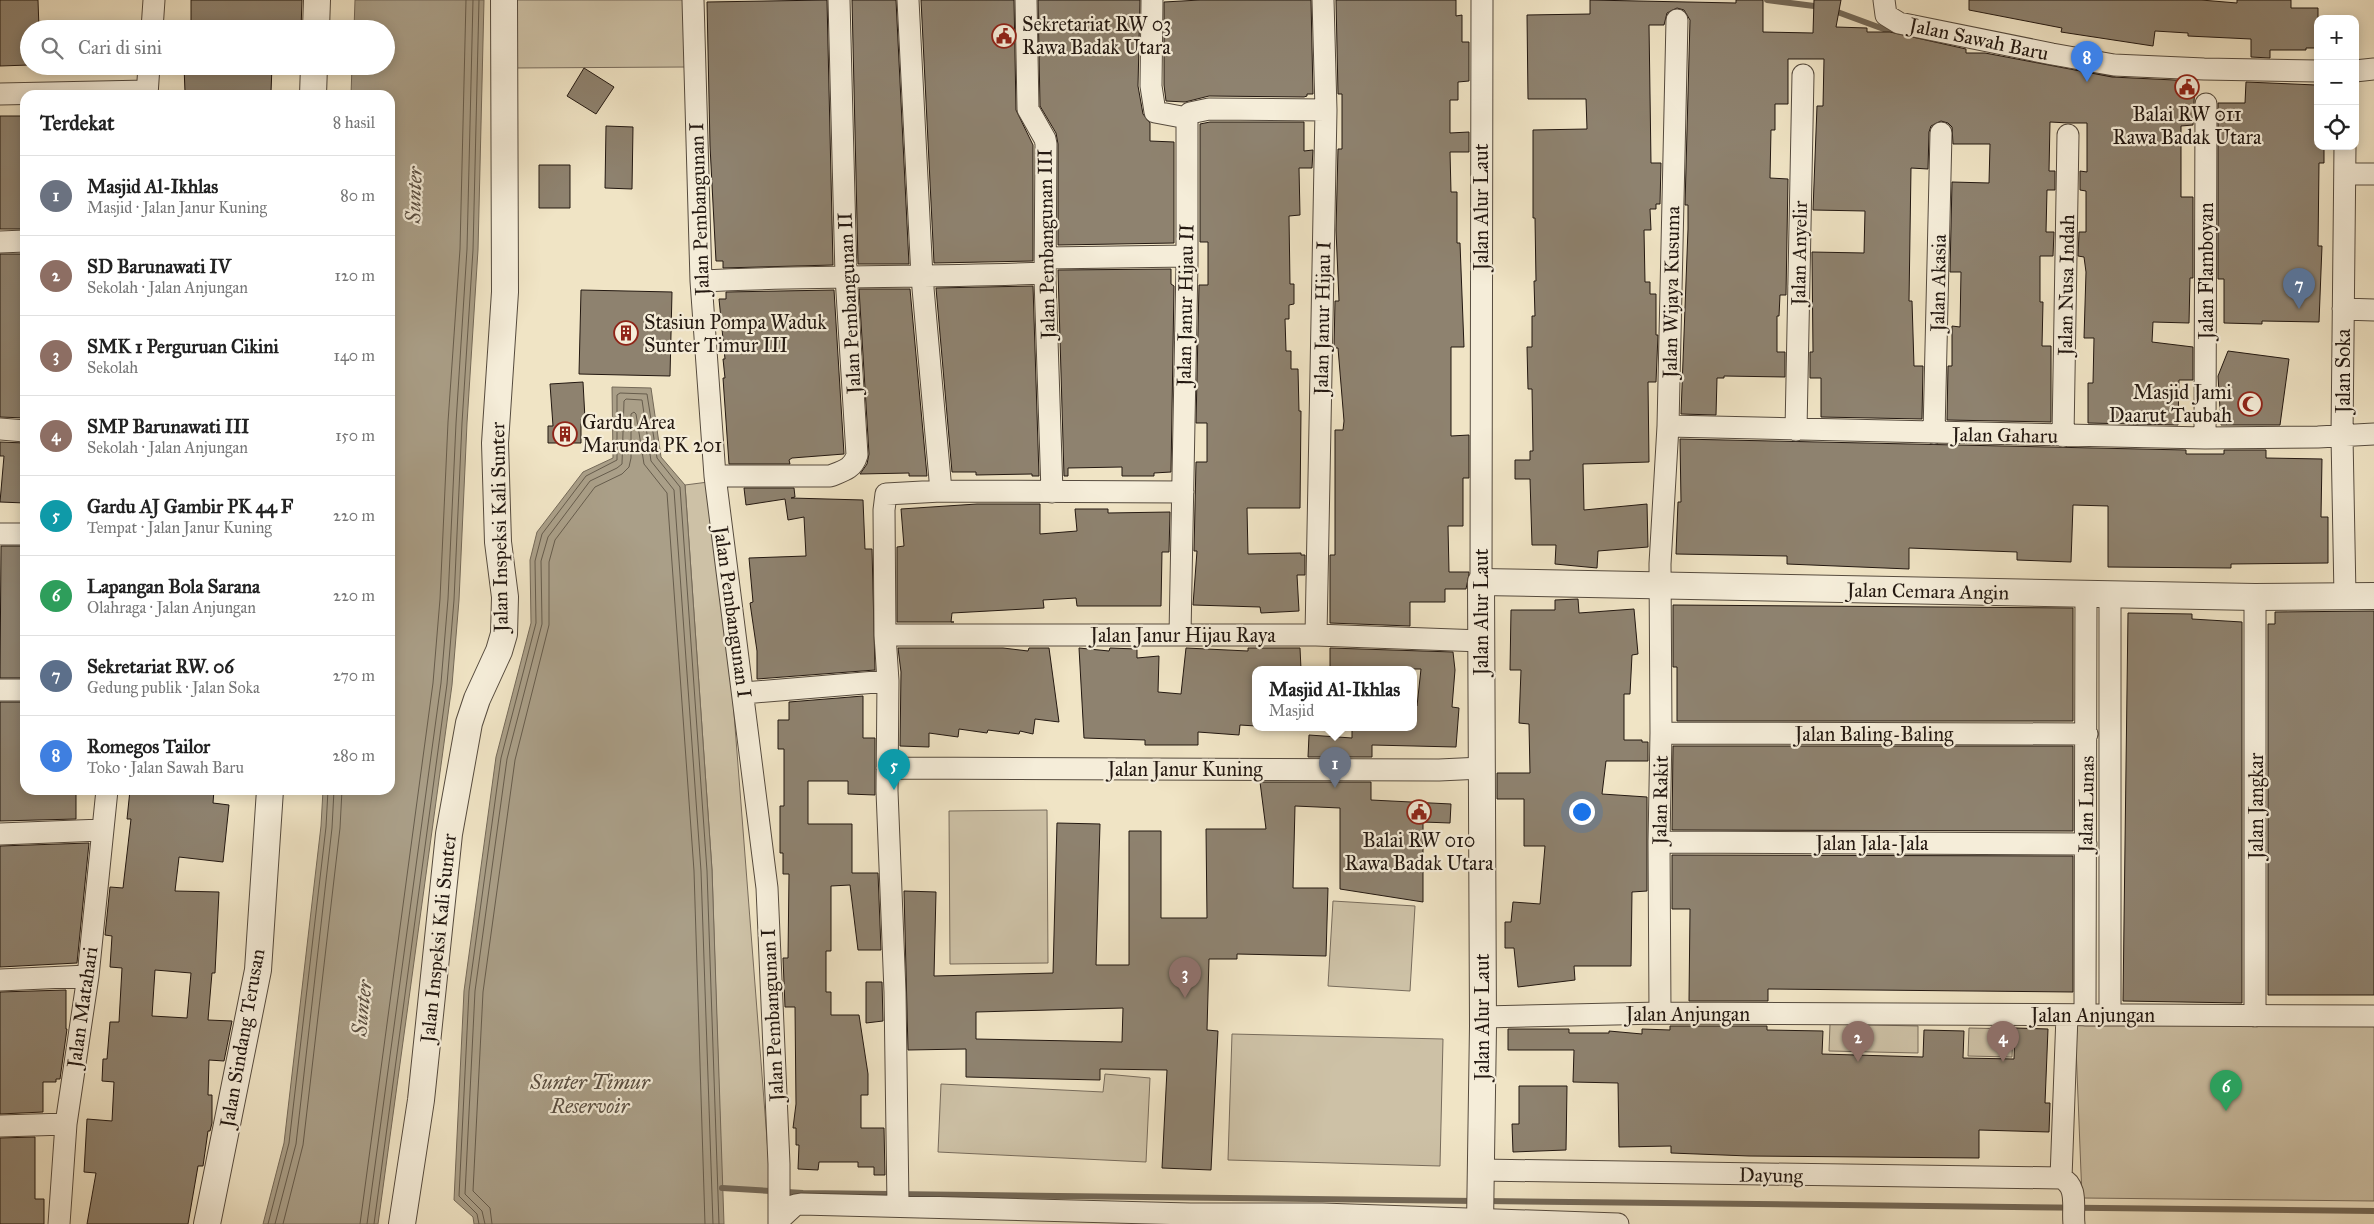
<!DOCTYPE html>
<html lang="id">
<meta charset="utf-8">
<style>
body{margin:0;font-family:"IM FELL Great Primer",serif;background:#f2f2f2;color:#222}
.controls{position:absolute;right:15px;top:15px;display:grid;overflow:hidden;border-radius:10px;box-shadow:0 2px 12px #0003}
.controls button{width:45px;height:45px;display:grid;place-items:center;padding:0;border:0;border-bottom:1px solid #e0e0e0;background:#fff;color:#222;font:25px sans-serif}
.you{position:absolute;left:1581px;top:811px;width:18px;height:18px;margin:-12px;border:4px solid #fff;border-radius:50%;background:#1a73e8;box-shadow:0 0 0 8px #1a73e833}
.badge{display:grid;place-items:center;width:32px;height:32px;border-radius:50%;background:#ea580c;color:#fff;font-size:16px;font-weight:700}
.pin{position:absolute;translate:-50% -41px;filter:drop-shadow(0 1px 2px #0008)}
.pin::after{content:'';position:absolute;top:26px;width:18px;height:15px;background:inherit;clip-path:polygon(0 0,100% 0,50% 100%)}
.popup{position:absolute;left:1252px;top:666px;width:165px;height:65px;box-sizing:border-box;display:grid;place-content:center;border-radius:10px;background:#fff;filter:drop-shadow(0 1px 4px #0005);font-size:16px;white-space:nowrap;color:#767676}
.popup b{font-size:19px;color:#222}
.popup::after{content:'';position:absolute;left:50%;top:100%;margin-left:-10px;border:10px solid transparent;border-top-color:#fff}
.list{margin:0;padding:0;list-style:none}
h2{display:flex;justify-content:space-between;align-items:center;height:65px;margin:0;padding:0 20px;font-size:21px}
h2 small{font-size:16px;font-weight:400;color:#767676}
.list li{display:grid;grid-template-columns:32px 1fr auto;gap:15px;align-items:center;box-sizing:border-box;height:80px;padding:0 20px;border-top:1px solid #e0e0e0}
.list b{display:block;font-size:19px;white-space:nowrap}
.list p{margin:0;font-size:16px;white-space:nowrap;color:#767676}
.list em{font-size:16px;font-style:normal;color:#767676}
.icon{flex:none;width:28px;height:28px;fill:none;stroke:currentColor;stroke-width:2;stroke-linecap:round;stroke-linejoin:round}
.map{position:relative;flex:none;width:2374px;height:1224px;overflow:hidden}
.search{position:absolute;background:#fff;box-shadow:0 2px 12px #0003;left:20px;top:20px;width:375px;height:55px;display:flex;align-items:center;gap:12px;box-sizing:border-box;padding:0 18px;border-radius:28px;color:#767676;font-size:19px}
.panel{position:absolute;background:#fff;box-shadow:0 2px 12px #0003;left:20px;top:90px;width:375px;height:705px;border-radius:15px}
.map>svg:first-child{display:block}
.green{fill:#cdc1a6;stroke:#786c5c}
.water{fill:#aa9f88;stroke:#746958}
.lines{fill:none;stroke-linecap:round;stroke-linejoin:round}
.shore{stroke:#665c4c;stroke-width:1}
.stream{stroke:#746958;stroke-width:6}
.building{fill:#8e826f;stroke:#231811;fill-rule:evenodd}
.minor-casing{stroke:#564b3e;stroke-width:23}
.tertiary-casing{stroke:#564b3e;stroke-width:28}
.minor{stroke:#f5edd9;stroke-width:21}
.tertiary{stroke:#f5edd9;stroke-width:26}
.labels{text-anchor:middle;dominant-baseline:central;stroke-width:4.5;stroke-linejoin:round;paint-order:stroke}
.poi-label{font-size:20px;fill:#231811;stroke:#f5edd9;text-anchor:start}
.street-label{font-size:20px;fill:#231811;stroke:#f5edd9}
.water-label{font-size:21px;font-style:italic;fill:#594e41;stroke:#f5edd9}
</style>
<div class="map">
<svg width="2374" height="1224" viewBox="0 0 2374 1224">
<rect width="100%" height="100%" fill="#f0e4c5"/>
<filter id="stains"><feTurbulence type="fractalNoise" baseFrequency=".004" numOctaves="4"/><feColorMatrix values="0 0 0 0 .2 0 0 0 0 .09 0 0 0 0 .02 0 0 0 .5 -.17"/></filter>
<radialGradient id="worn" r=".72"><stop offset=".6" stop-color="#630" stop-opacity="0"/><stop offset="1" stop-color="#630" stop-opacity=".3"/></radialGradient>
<path class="green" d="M512,0H685L686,67L512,68Z
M716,481L771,1191L722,1188L712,870L685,485Z
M1047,810L1048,963L950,964L949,811Z
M1333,901L1415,906L1410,991L1328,986Z
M2075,1022L2374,1024V1201L2082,1198Z
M1830,1024L1918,1026V1053L1829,1051Z
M1969,1028L2013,1029L2012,1057L1968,1056Z
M1232,1034L1443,1039L1440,1166L1228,1160Z
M1105,1074L1150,1078L1146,1162L938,1152L941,1084L1103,1092Z"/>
<path class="water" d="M355,0H484L478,250L467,423L459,600L452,685L378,1224H263L284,1143L321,826L323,790H390V95H351L352,66H386V29H354Z
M612,387L651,388L661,457L685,485L712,870L724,1224H474L473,1217L454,1200L464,991L496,757L531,623L530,560L537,532L583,472L613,458Z"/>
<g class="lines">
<path class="shore" d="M268,1224L289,1143L326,827L328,790
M275,1224L296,1144L332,828L334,790
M283,1224L303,1145L340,828L342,790
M360,1224L433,683L440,599L448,422L460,249L466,0
M367,1224L441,683L448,599L456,423L467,249L473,0
M374,1224L447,684L454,600L462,423L473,250L479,0
M479,1224L477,1214L459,1196L469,991L501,758L536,623L535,561L542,534L586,476L617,460V395L620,393L647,394L657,458L680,487L707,871L719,1224
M485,1224L482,1211L465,1194L475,991L507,759L542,624L541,561L548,537L590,481L617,468L622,464L624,401L626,399L642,400L651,461L674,490L701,871L713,1224
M492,1224L490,1208L473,1191L483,992L515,760L549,625V562L555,540L595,487L622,474L629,467L631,458V414L634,412L636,414L644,464L667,493L694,871L705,1224"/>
<path class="stream" d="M1767,0L1822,7
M1832,10L1900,35
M2078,71L2113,75
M722,1188L803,1193L1475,1201
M1485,1201L2374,1211"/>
</g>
<path class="building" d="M0,0H38L39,29H29V65L0,66Z
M191,0H302L301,29H191Z
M827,0L833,265L723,268V261H716L710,146L707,2Z
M852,0H896L909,264H858Z
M921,0H1014L1016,110L1033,145V261L934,263Z
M1038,0H1140L1138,86L1143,114L1150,123V141L1174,142V243L1058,245V144L1056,133L1040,106Z
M1200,0H1311L1313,94H1307V96L1304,97L1209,96L1185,102L1166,101L1164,85V2Z
M1336,0H1456V16L1462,15V42H1469V81L1458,82V100H1450V133L1469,132V152H1450L1451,192H1457V243H1460L1464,347H1451V436L1469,435V478H1463V526H1448L1449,572H1469V574L1466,589H1445V602H1410V626L1330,623V555H1335V430H1343L1344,421L1338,348H1334L1335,301H1339L1336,230L1338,149H1342V94H1338Z
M1590,0L1736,3V0H1763V32L1813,33L1814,0H1841L1836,27L1867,28V32H1890L1966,49V53H1985L2112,77L2195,81L2193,125L2181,126V197H2193V278H2190L2189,323L2153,322L2152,342L2193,347V380H2179L2178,425L2088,423V383H2093L2094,338H2084L2086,272L2084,257L2078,256L2079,232H2086V191L2080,190V171L2087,172V123H2069L2050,122L2049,171H2055V190H2047L2046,232H2054L2053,256H2040V302H2043L2042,346H2051V422L1947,420L1948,366H1952V326L1960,327L1961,272H1950L1952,182L1989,183L1990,144H1953L1952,127L1948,123L1941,121L1931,126L1929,132L1928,169L1911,168L1909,301H1912L1914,366H1923L1922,419L1821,417V378H1810V352H1813L1812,252L1864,253L1865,211L1813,210L1817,106H1823L1824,59H1788V104H1775V130H1771L1770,178L1788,179L1786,295H1780L1779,316H1777V352H1785V377L1724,376V378H1717L1716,415L1681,414L1688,229V205H1685L1690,20L1684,10L1677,8L1667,13L1664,25H1649L1651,163H1661L1660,204H1656V209H1650L1651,230H1644L1645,282H1650V294H1656V335H1658L1656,382H1648L1649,462L1583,464L1584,510L1647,504L1648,547L1598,551L1597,568L1555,564L1556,545H1532L1530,479H1515V460H1530V451H1533L1532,389H1528L1527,347H1532V316H1535L1534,281H1536L1535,218H1533V130L1587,129L1586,99H1528L1527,15L1590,14Z
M1969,0H2201L2237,3V0H2291V8H2318V48H2306V50H2270V58L2251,57V39L2188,36V33L2155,31L2153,46L2061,32L2062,28L1969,10Z
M184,66H272L271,92H185Z
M584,68L614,87L596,114L567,96Z
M2246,82L2316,85L2318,146H2324V163H2319L2318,246H2322L2319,322L2262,321V324L2224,323V279H2218V103H2245Z
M0,116H25V229H0Z
M1210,122H1304V151L1313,150L1312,168H1299L1300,215L1289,216L1290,284H1294V304L1289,305V319H1285L1286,351H1291V369H1298L1299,411H1301L1300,508H1247L1248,554L1301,553V555H1305V575H1297L1299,611L1261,613L1260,607L1193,605L1197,551H1194L1196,462H1207V423H1196L1199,285H1208V242H1200V124Z
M606,126L633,127L632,189L605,188Z
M539,165H570V208H539Z
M0,254H25V418L0,417Z
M1171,269V284L1174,286L1171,472L1154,473V476H1122V467L1068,468V476H1064L1058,270Z
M1033,286L1039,476H1032V474L976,475V472H952L936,288Z
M859,289H910L927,476H909V473L860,474L867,464L869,454Z
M581,290L672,292L670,376L579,374Z
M834,290L844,454L792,458L789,460L790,464H729L723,378H725L723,359H725L719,299H726V292Z
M2228,351L2289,359L2280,425H2221L2218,376Z
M583,382L585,419H581V443H548V426H553L550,384Z
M1680,439L2186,450V454H2224V450H2266V458L2322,459L2321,517H2328V563L2231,564V568L2108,567V506L2073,505L2071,562L2017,560V552L1909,548V569L1787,564V556L1676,554L1678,502H1681Z
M0,442L25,443V503L0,502L4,456H0Z
M744,488H794L795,497L791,498L863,500L865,549H872L875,670L757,679V651L750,603L753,602L749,558L806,556L804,517L788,520L785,499L746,505Z
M977,504H1040V534L1077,531L1075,509H1108V513L1170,512L1169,552H1162L1161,606H1077L1076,598L1043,600L1044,608L952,613L951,622H954H897V547L904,546L901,509Z
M1,546H25L23,678H0Z
M1578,599L1579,613L1634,609L1638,654L1632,655L1630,694H1624V740H1642V742H1648V761H1606L1602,794L1647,797V891L1632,892L1631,966H1574L1575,980L1518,987L1514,948H1505V922H1511L1513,902L1540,904L1545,846H1524V799H1497V773H1530L1529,724L1519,723L1521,670H1510L1511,610H1555V600Z
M1673,605L2073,608V721H1677V667H1673Z
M2374,611V995H2268V624H2275V612Z
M2128,613L2192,614V619L2242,622V1003L2123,1001Z
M898,648H1003L1028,651L1029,648H1049L1059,722L1035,719L1033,734L1020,731L1019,734L988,730L987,733L959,729L958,737L929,733V747L900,746L901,672Z
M1079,648L1109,651L1110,648L1137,649V658L1159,656L1158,692L1181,694L1186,648L1248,651V648H1300L1301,669H1256V726L1240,725L1239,735L1198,732V745H1145V740L1084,738Z
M1330,648L1453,652L1455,670L1452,707L1459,708L1456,747L1372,745V757H1308L1309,735L1352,738V727H1414V706H1417L1421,669H1330Z
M863,696V738H875V795L848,794V781H808V824H852V873H878L881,950H858L850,885L831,886V951H826V992H831V1015H859L868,1074V1095H861V1128H884L885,1175H874V1167H858V1162H819L818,1170L798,1169L799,1145H796V1128H793L796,1104L795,1007H785L783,958H788L789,874H783V853H780V806H784V749H778V720H789V702Z
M0,702H25V790H76V819L0,821Z
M1673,746H2073V831L1672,830Z
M1260,782H1371V800L1451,804L1450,823L1423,822V902L1340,889V808L1295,806L1293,888H1328L1326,956L1237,954V959H1209L1207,1030L1218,1031L1211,1170L1162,1168L1167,1070L1100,1069V1080L966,1077V1049L908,1050L904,891L936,892L934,976L1053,973L1057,823L1100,824L1096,965H1129V831H1161V918H1207L1206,829H1266ZM1123,1008L1122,1042L976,1039V1012Z
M130,790H214L213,803L229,805L223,862L179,857L175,891L219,892L215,973H212L208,1020L232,1021L224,1061L209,1060L208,1095H212V1123L210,1131H208L203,1166H198L188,1224H87L96,1173L84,1172L87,1119L112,1121L114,1082L102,1081L103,1059H107L110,1022H119L122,968L110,967L112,936L105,935L110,887L123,888L131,819H127ZM155,970L191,973L187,1018L152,1016Z
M89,843L77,963L0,967V846Z
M1672,855L2073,856V992L1768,989V1001H1689L1690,909H1672Z
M866,982H882L883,1021L866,1023Z
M66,990V1029H67L60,1079H56V1082H43V1112L0,1114V992Z
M1670,1026H1767V1030L1823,1031L1822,1054L1923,1057L1924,1030L1964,1031L1963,1058L2014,1059L2015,1028L2048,1029L2045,1103H2050L2049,1132L1979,1130V1158L1749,1156L1671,1153V1146L1619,1147L1618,1083L1573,1082L1574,1050H1508V1029H1569V1033H1609V1031L1642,1034V1029L1670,1030Z
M1519,1086H1567L1566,1150L1513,1152L1512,1124H1519Z
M35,1137V1199H44V1224H0V1138Z"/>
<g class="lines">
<g class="minor-casing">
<path id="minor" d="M693,0L701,281L715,476L767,888L779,1164V1224
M908,0L922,277L941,491
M1026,0L1028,109L1045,139L1046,144L1045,279L1052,492
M1152,0L1151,86L1155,112L1187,118
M1884,0L1886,15L1899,23L2052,54L2114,65L2204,69L2318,71
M152,29L154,0
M2355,71L2374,69
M0,94L147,91
M147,95L149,66
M2345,174H2374
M0,242L25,241
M1046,258L1187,256
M701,281C816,275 931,278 1045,273
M2343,309L2374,310
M1668,426L2205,438L2318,437L2374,434
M0,429L25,431
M1796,430L1803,75
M1934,433L1941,133
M2063,436L2068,135
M2205,438L2206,104
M715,476H830C843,471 853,469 857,455L846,276L839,0
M0,534H25
M1481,582L1482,0
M2110,593V1015
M2345,596L2342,436L2345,146
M2255,597V1016
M885,635H1316L1482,641
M1180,635L1187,263V118L1190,113L1209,109L1326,110
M1316,635L1326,110L1323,0
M0,690H25
M744,693L888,681
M1661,733L2087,734
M887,768L1439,770L1482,768
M0,834L102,830
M1659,842L2086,844
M0,980L88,976
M1660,1013L1659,842L1661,733L1660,564L1668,426L1677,20
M2085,1015L2086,593
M1483,1017L1660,1013L2374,1016
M0,1126L66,1124
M1480,1170L2061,1178C2079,1186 2072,1209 2074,1224
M2061,1178L2067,1015
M898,1205L895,992L887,791L888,681L885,635L884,510L886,494L941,491L1183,492
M780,1219L795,1205L801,1204L1190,1214H1322L1618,1224
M59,1224L66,1124L88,976L107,790"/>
</g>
<g class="tertiary-casing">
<path id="tertiary" d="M316,29L317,0
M313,95L314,66
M207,1224L258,970L270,790
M402,1224L421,1100L449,834L469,723L477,699L499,651L504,634L505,597L498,542L495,443L505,292L504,0
M1480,1224L1483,1026L1481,582L2255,597L2374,596"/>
</g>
<use href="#minor" class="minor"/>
<use href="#tertiary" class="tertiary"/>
</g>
<defs>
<g id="civic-ring" transform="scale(1.25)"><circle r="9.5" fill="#f5edd9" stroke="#8f2418" stroke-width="1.5"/><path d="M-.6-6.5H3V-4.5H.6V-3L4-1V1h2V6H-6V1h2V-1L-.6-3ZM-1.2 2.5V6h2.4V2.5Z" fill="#8f2418"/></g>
<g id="building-ring" transform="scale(1.25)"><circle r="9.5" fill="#f5edd9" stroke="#8f2418" stroke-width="1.5"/><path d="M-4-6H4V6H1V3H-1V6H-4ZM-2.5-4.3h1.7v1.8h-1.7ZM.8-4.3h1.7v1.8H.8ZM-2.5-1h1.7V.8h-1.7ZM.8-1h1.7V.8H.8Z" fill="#8f2418"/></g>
<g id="mosque-ring" transform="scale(1.25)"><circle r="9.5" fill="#f5edd9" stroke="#8f2418" stroke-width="1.5"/><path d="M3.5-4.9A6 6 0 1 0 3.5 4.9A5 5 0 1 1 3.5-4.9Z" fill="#8f2418"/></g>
</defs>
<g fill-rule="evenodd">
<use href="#civic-ring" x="1004" y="36"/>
<use href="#civic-ring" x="2187" y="87"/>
<use href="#building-ring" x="626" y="333"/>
<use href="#mosque-ring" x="2250" y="404"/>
<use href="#building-ring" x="565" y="434"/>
<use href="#civic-ring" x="1419" y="812"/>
</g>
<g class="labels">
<g class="poi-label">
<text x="1022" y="24">Sekretariat RW 03<tspan x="1022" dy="23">Rawa Badak Utara</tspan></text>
<text x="2187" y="114" text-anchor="middle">Balai RW 011<tspan x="2187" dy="23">Rawa Badak Utara</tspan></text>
<text x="644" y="322">Stasiun Pompa Waduk<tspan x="644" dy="23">Sunter Timur III</tspan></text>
<text x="2232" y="392" text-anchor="end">Masjid Jami<tspan x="2232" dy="23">Daarut Taubah</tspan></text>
<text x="582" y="422">Gardu Area<tspan x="582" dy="23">Marunda PK 201</tspan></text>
<text x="1419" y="840" text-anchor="middle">Balai RW 010<tspan x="1419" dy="23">Rawa Badak Utara</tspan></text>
</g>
<g class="street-label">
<text transform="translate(1979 39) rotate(12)">Jalan Sawah Baru</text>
<text transform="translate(1481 207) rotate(-90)">Jalan Alur Laut</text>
<text transform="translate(699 209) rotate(-92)">Jalan Pembangunan I</text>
<text transform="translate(1046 244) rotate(-91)">Jalan Pembangunan III</text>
<text transform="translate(1799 253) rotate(-89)">Jalan Anyelir</text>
<text transform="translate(2206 271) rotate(-90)">Jalan Flamboyan</text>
<text transform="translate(1938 283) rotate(-89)">Jalan Akasia</text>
<text transform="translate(2066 285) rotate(-89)">Jalan Nusa Indah</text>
<text transform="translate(1671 292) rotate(-89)">Jalan Wijaya Kusuma</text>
<text transform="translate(849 303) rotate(-93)">Jalan Pembangunan II</text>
<text transform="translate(1185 305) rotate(-89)">Jalan Janur Hijau II</text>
<text transform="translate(1322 318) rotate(-89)">Jalan Janur Hijau I</text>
<text transform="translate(2343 371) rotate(-90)">Jalan Soka</text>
<text transform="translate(2005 435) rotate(1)">Jalan Gaharu</text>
<text transform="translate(499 527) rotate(-91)">Jalan Inspeksi Kali Sunter</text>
<text transform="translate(1928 591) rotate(1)">Jalan Cemara Angin</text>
<text transform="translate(733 612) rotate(82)">Jalan Pembangunan I</text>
<text transform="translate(1481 612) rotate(-90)">Jalan Alur Laut</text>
<text x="1183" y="635">Jalan Janur Hijau Raya</text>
<text x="1874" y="734">Jalan Baling-Baling</text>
<text x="1185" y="769">Jalan Janur Kuning</text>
<text transform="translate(1660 800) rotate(-89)">Jalan Rakit</text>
<text transform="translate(2086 804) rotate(-89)">Jalan Lunas</text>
<text transform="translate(2256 806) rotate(-90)">Jalan Jangkar</text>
<text x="1872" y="843">Jalan Jala-Jala</text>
<text transform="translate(438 938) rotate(-84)">Jalan Inspeksi Kali Sunter</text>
<text transform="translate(82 1007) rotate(-82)">Jalan Matahari</text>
<text x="1688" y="1014">Jalan Anjungan</text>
<text transform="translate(772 1015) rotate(-93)">Jalan Pembangunan I</text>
<text x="2093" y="1015">Jalan Anjungan</text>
<text transform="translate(1482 1017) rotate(-90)">Jalan Alur Laut</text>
<text transform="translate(242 1038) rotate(-80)">Jalan Sindang Terusan</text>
<text transform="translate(1771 1175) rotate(1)">Dayung</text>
</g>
<g class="water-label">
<text transform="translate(414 195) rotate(-88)">Sunter</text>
<text transform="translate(362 1008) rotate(-84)">Sunter</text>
<text x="590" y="1082">Sunter Timur<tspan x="590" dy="24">Reservoir</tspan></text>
</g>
</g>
<rect width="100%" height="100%" filter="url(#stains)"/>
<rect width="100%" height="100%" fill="url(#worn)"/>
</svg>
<div class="controls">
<button>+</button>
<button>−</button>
<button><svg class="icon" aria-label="locate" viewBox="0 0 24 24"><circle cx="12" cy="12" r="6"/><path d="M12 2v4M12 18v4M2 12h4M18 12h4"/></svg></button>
</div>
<div class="you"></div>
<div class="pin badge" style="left:1335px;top:788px;background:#6b7280">1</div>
<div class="popup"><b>Masjid Al-Ikhlas</b>Masjid</div>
<div class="pin badge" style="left:1858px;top:1062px;background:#8d6e63">2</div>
<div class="pin badge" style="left:1185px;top:998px;background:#8d6e63">3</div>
<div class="pin badge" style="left:2003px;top:1062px;background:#8d6e63">4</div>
<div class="pin badge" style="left:894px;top:790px;background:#0f9aa8">5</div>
<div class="pin badge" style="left:2226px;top:1111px;background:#2e9e5b">6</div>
<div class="pin badge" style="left:2299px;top:309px;background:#5c6f8a">7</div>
<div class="pin badge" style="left:2087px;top:82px;background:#3f7fe0">8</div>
<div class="search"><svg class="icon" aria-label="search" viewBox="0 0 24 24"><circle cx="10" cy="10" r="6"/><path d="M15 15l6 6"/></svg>Cari di sini</div>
<section class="panel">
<h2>Terdekat<small>8 hasil</small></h2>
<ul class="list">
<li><span class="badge" style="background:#6b7280">1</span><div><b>Masjid Al-Ikhlas</b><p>Masjid · Jalan Janur Kuning</p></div><em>80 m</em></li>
<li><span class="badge" style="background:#8d6e63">2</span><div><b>SD Barunawati IV</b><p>Sekolah · Jalan Anjungan</p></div><em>120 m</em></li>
<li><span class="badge" style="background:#8d6e63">3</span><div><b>SMK 1 Perguruan Cikini</b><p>Sekolah</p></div><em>140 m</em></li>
<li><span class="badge" style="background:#8d6e63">4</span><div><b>SMP Barunawati III</b><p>Sekolah · Jalan Anjungan</p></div><em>150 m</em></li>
<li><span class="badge" style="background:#0f9aa8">5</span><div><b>Gardu AJ Gambir PK 44 F</b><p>Tempat · Jalan Janur Kuning</p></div><em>220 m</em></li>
<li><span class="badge" style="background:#2e9e5b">6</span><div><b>Lapangan Bola Sarana</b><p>Olahraga · Jalan Anjungan</p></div><em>220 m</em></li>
<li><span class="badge" style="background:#5c6f8a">7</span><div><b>Sekretariat RW. 06</b><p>Gedung publik · Jalan Soka</p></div><em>270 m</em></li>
<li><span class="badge" style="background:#3f7fe0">8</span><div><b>Romegos Tailor</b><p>Toko · Jalan Sawah Baru</p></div><em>280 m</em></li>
</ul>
</section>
</div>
